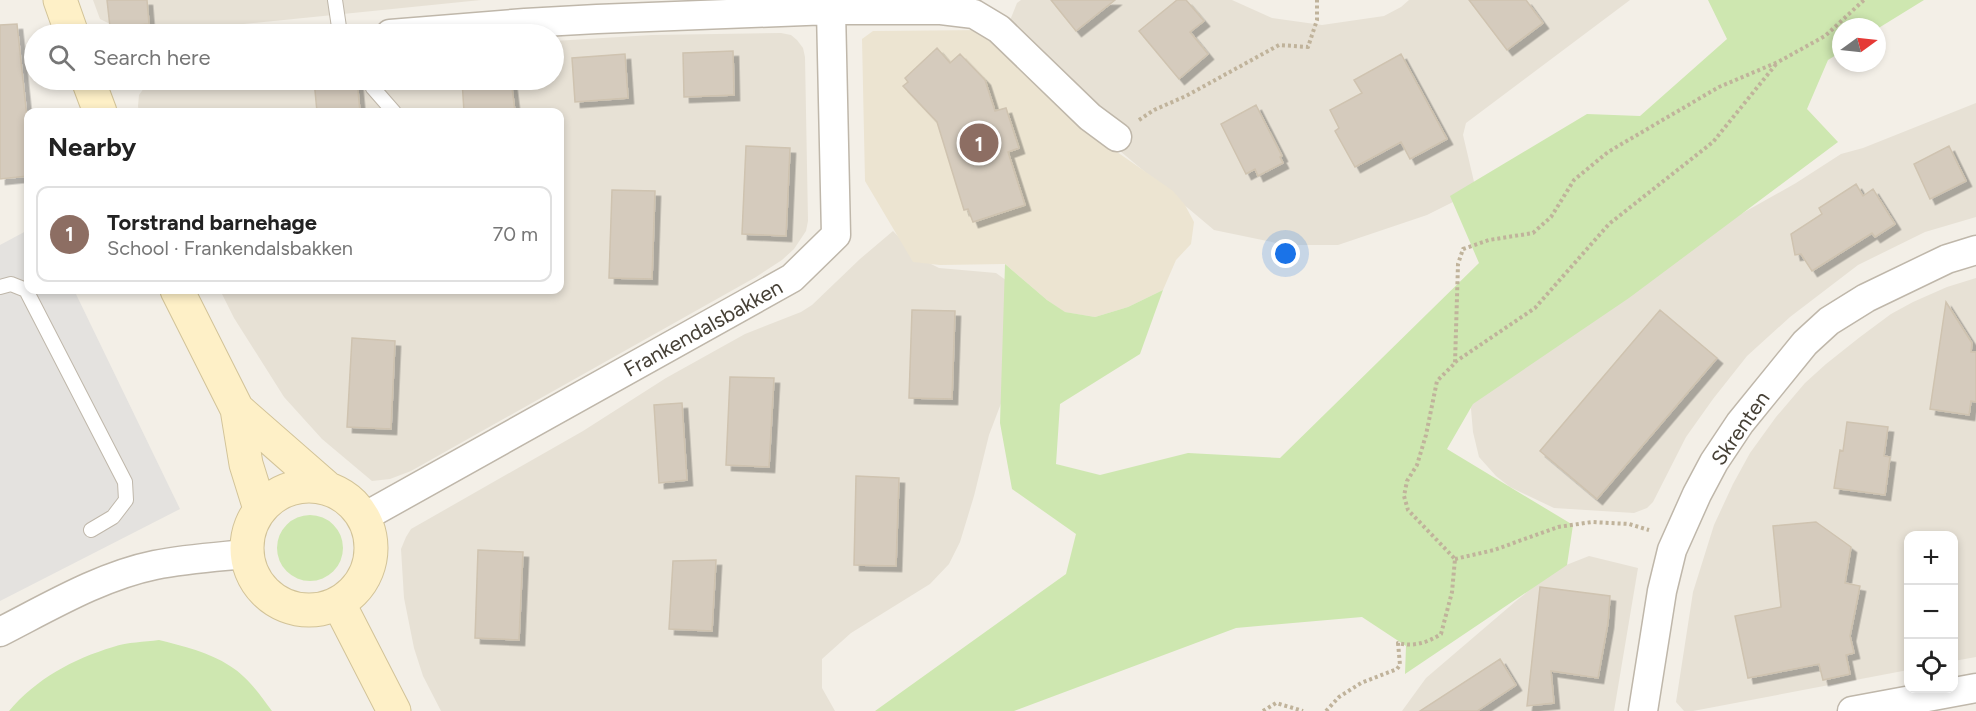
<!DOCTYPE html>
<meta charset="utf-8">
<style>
body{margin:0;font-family:Figtree,sans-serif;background:#f2f2f2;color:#222}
.controls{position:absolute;right:18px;bottom:18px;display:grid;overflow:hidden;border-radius:12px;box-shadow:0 3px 9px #0003}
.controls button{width:54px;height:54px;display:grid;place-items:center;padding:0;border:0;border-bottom:2px solid #e0e0e0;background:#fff;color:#222;font:30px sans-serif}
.compass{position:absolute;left:1832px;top:18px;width:54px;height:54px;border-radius:50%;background:#fff;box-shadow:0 3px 9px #0003;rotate:75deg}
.you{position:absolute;left:1286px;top:254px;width:21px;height:21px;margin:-15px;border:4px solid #fff;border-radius:50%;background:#1a73e8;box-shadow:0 0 0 9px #1a73e833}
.badge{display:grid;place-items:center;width:39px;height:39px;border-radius:50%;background:#1a73e8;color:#fff;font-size:20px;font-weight:700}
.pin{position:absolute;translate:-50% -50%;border:3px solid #fff;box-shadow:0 2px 6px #0006}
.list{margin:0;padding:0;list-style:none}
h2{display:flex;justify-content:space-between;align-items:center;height:78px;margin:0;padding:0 24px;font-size:26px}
h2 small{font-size:20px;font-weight:400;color:#767676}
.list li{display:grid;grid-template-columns:39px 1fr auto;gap:18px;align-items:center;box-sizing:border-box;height:96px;margin:0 12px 12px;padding:0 12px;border:2px solid #e0e0e0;border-radius:12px}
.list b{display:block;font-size:22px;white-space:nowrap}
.list p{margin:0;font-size:20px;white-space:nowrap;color:#767676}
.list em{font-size:20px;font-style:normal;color:#767676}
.icon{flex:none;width:33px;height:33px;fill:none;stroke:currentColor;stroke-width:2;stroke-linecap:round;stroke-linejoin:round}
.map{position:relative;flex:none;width:1976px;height:711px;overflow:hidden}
.search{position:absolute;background:#fff;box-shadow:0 3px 9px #0003;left:24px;top:24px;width:540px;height:66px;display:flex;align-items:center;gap:15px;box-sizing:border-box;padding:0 21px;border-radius:33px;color:#767676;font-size:22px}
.panel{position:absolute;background:#fff;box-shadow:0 3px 9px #0003;left:24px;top:108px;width:540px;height:186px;border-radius:12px}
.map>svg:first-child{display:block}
.residential{fill:#e7e1d5}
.education{fill:#ece4d1}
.green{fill:#cee7b0}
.parking{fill:#e4e2df}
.building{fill:#d5cbbd;stroke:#cfc3b0;stroke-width:1.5;filter:url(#shadow)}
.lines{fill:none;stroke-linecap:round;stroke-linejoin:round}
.service-casing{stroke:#bfb7aa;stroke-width:16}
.minor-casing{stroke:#bfb7aa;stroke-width:31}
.secondary-casing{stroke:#d2c398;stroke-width:35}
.path{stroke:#c0b39b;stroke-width:4;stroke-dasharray:3 3;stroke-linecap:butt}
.service{stroke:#fff;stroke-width:14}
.minor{stroke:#fff;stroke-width:28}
.secondary{stroke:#fef0c7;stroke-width:33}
.labels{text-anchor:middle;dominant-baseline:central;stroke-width:6;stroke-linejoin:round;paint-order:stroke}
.street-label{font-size:21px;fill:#464036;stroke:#fff}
</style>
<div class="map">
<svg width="1976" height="711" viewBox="0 0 1976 711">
<defs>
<filter id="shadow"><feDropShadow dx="5.5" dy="5.5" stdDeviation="0" flood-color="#0004"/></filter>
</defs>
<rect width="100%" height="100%" fill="#f3efe7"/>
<path class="residential" d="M93,0H481L145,34H119L112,25L100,19Z
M1021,0H1232L1272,18L1322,25L1384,16L1401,7L1409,0H1630L1466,123L1463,135L1475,186L1457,200L1427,215L1338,245H1286L1214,230L1107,140L1007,28L1017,3Z
M781,33L791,35L797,40L803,48L805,57L808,221L806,231L794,249L782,260L756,277L411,471L390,479L372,481L322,439L284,397L234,318L220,290H560V112H139L138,106L139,95L144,88L155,80H554V41L652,35Z
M1976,103V217L1925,232L1858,265L1790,317L1747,356L1713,399L1686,437L1653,502L1647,508L1634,513L1554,508L1510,487L1496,476L1479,457L1473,432L1471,409L1473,393L1732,219L1796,183L1841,154L1863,148Z
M893,231L919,258L939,268L996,273L1017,288L1008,385L989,435L974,496L960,542L949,564L930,584L851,633L822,659V688L835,711H441L423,676L414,648L404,598L401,549L406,537L411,529L583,431L666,378L745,334L801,312L812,305L860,259Z
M1976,278V657L1954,661V536H1908V670L1693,711H1684L1676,702L1693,592L1714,525L1733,484L1750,453L1776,417L1805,383L1826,364L1860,337L1891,314L1913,302L1947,287Z
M1589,556L1638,568L1614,711H1402L1426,678L1516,601L1556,569Z"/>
<path class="education" d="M986,30L1039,89L1107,145L1173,191L1185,205L1194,222L1191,244L1176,260L1163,290L1128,307L1095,317L1064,312L1047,300L1005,264L940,265L913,262L865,181L862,39L873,31Z"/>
<path class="green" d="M1708,0H1924L1877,29V27H1841V52L1828,60L1807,109L1838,142L1629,298L1473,404L1447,449L1573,525L1567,565L1405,674L1406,646L1362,617L1236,628L1014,711H875L1066,574L1076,534L1012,489L1000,423L1005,264L1047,300L1065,312L1095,317L1128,307L1163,290L1140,354L1060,404L1056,464L1100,475L1188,453L1280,458L1479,263L1450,196L1587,114L1640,116L1727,39Z
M277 548a33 33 0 1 1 66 0a33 33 0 1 1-66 0Z
M159,640C183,646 209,652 230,666C248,677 260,695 272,711H9C36,679 73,659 113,647C128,642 144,642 159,640Z"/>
<path class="parking" d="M28,230V290H74L180,509L0,601V245Z"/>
<path class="building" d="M107,0H147L149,24L110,27Z
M1051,0H1115L1076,31Z
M1177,0H1186L1204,21L1190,32L1208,54L1179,79L1139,31Z
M1469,0H1526L1543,23L1507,50Z
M17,24L28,127V176L0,179V25Z
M937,48L950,63L960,54L985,80L995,111L1006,108L1019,148L1008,152L1025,205L973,222L968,209L964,210L937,122L903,86L908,82L905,78Z
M733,51L734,95L684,97L683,53Z
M625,54L628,98L575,102L572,58Z
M1401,54L1447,139L1410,159L1401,142L1355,167L1335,131L1339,128L1330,110L1362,93L1354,80Z
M314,80H357L360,112H317Z
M462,80H511L515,112H464Z
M1256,105L1282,156L1280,157L1283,163L1258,176L1255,169L1246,174L1221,124Z
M746,146L790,148L786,236L742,234Z
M1949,146L1966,181L1930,199L1914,164Z
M1856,184L1863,196L1873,189L1895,224L1875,237L1872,233L1812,271L1801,254L1795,255L1791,234L1822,214L1819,208Z
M612,190L655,191L652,279L609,278Z
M1946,302L1972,343L1971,352H1976V402L1971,401L1969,415L1930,409Z
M912,310L955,311L952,399L909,398Z
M1660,310L1717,358L1597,499L1540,451Z
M352,338L395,341L391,429L347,427Z
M730,377L774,378L769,467L726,465Z
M682,403L687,480L659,483L654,405Z
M1847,422L1888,427L1884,456L1890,457L1885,495L1834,488L1840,450L1843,451Z
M856,476L899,478L896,566L854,565Z
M1816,522L1851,547L1845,583L1860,586L1850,636L1854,653L1846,655L1850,674L1823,680L1819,664L1748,678L1735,616L1781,607L1773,526Z
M478,550L523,552L519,640L475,638Z
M716,560L712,631L669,629L673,561Z
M1540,587L1610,596L1608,623L1598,678L1551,671L1554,703L1527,706Z
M1500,659L1516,685L1477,711H1420Z"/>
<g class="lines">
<g class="service-casing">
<path id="service" d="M335,0L340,34
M369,80L373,88L394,112
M0,287L11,284L26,290L125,482L126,500L113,517L91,530"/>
</g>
<g class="minor-casing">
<path id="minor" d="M390,34L525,23L597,19L831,10H941L974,14L999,29L1090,117L1117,137
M364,517L792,278L836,235L831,10
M0,632C49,607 101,576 155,565C185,559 216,557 246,554
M1643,711L1662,591L1672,550L1697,494L1714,462L1740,423L1805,343L1829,321L1866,298L1947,259L1976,250
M1852,711L1976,688"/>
</g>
<g class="secondary-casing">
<path id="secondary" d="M60,0L72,34
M88,80L100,112
M177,290L237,409L246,464L260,509
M237,409L326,487
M247 548a62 62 0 1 1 124 0a62 62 0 1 1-124 0Z
M339,604L394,711"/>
</g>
<path class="path" d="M1139,120L1154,110L1186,96L1279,45L1308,47L1317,20V0
M1455,362L1535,308L1609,224L1713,142L1777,63
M1455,559L1494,550L1558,527L1592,522L1629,524L1649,530
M1263,711L1276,703L1303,711
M1326,711L1339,697L1361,683L1397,669L1400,665L1398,643C1413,647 1427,643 1441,634L1452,592L1455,559L1408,510L1404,496L1407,481L1417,465L1426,435L1437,381L1455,363L1458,264L1463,249L1489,240L1533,233L1551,217L1574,180L1608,152L1719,87L1778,62L1825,36L1864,0"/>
<use href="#service" class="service"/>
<use href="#minor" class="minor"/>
<use href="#secondary" class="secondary"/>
</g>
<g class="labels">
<g class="street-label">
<text transform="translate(703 328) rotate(-29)">Frankendalsbakken</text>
<text transform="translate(1740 428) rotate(-55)">Skrenten</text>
</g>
</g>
</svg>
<div class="controls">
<button>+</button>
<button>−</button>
<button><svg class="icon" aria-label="locate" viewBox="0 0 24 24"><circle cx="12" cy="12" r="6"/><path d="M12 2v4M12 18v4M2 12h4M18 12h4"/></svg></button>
</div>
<svg class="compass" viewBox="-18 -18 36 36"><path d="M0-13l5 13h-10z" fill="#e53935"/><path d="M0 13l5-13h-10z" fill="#767676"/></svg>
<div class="you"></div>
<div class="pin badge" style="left:979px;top:143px;background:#8d6e63">1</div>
<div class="search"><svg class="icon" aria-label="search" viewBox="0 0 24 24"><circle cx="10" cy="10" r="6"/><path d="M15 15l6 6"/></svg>Search here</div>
<section class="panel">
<h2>Nearby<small></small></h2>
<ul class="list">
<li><span class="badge" style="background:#8d6e63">1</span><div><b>Torstrand barnehage</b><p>School · Frankendalsbakken</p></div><em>70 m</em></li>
</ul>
</section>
</div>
